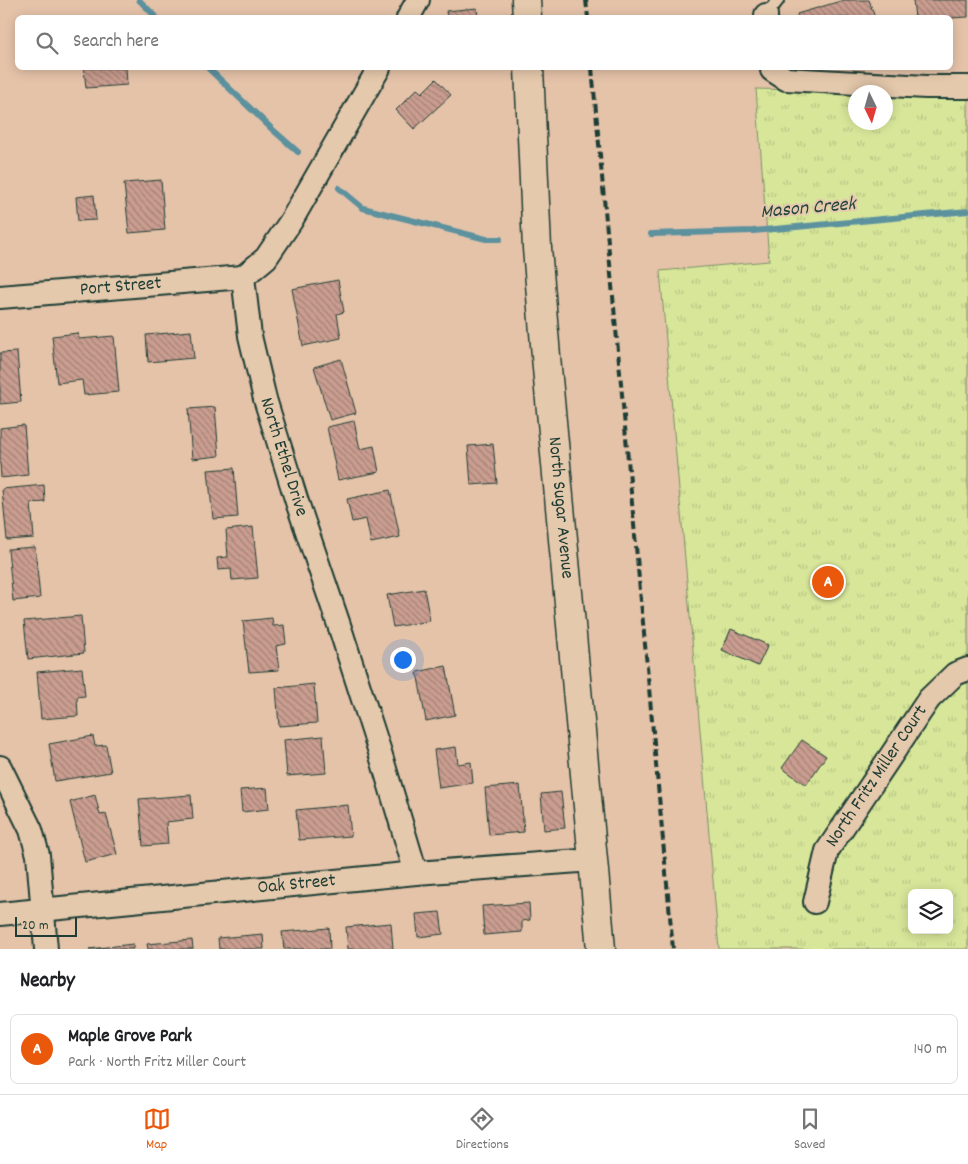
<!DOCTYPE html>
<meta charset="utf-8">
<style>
body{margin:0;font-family:Dekko,sans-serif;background:#f6f6f6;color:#202124}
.controls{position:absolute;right:15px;bottom:15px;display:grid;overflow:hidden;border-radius:8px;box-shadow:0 2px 12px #0003}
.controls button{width:45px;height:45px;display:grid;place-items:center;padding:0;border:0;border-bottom:1px solid #e0e0e0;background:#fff;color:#202124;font:25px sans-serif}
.compass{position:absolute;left:848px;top:85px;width:45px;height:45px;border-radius:50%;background:#fff;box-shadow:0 2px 12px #0003;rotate:175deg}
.scale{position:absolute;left:15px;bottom:12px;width:62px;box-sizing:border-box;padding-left:5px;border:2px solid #1f3d34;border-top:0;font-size:14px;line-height:18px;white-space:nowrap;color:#1f3d34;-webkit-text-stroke:4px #e5c9ac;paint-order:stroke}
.you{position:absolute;left:402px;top:659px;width:18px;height:18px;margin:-12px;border:4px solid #fff;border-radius:50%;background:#1a73e8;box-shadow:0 0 0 8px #1a73e833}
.badge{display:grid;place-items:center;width:32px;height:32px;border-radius:50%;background:#ea580c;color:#fff;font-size:16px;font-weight:700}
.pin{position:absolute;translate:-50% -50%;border:2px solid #fff;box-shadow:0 1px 5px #0006}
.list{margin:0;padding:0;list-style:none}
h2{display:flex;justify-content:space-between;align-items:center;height:65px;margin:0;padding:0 20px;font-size:21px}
h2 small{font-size:16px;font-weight:400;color:#757577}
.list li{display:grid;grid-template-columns:32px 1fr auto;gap:15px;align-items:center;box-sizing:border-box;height:70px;margin:0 10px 10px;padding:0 10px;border:1px solid #e0e0e0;border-radius:8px}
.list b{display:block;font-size:19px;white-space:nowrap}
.list p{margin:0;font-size:16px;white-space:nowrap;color:#757577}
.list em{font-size:16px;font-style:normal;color:#757577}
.icon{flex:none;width:28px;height:28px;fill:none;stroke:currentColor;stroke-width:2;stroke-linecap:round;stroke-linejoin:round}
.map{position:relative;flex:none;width:968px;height:949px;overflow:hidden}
.search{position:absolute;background:#fff;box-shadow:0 2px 12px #0003;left:15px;right:15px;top:15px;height:55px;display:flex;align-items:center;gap:12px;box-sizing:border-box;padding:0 18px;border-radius:8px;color:#757577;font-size:19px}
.sheet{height:145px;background:#fff}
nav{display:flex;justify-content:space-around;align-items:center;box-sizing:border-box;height:70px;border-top:1px solid #e0e0e0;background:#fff;font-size:14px;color:#757577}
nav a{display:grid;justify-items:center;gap:2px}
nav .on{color:#ea580c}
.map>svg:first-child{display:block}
.grass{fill:url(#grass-tufts);stroke:#7b9266;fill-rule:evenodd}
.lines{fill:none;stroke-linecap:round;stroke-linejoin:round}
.stream{stroke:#5b919e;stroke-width:6}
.building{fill:url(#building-back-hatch);stroke:#1f3d34}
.lane-casing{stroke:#1f3d34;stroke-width:15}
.street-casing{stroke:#1f3d34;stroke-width:26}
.secondary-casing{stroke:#1f3d34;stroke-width:31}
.lane{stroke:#e5c9ac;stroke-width:11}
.street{stroke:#e5c9ac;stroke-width:22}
.secondary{stroke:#e5c9ac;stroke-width:28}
.rail{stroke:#1f3d34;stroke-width:4;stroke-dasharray:8 4;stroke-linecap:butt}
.labels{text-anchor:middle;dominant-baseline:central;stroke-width:4;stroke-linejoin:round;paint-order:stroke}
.street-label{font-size:19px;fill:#1f3d34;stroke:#e5c9ac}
.water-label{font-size:20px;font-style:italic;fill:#24443d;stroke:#e5c9ac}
</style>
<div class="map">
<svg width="968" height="949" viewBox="0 0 968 949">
<defs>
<pattern id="grass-tufts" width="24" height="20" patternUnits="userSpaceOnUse" patternTransform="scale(1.25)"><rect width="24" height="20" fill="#d7e699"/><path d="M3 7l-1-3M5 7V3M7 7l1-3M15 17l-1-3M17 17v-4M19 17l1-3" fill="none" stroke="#b8c684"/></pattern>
<pattern id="building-back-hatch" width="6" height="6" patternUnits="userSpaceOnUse" patternTransform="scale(1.25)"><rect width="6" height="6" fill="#ca9d90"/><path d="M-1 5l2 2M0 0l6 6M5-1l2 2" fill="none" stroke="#a38176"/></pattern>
</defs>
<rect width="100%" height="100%" fill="#e5c3a9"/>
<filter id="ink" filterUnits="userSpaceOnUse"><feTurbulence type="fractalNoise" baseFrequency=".02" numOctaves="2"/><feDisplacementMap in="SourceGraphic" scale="10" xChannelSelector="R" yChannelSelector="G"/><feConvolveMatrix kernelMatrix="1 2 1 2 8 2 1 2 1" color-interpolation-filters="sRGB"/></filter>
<g filter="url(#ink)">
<path class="grass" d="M756,89L871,92H856V122H886V93L968,95V949H719L660,271L769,261ZM912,893H949V930H912Z"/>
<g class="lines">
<path class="stream" d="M139,0L157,18
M208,68L272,129L298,152
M339,188L363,208L486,239H500
M651,234L753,231L968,211"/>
</g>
<path class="building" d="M844,0H869L875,18H798L797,14Z
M913,0H968V17L950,18H915Z
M477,8L478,18H447L446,11Z
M84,68H126L127,85L86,88Z
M436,79L451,95L414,129L396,110L417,89L422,93Z
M161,180L165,230L129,233L124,183Z
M94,195L96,220L78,221L76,197Z
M338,280L344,312L337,314L341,338L303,346L292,289Z
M191,331L194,358L148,362L146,335Z
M78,333L79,339L114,336L119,392L84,395L82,380L57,383L52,336Z
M17,352L21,402L0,404V353Z
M341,359L356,413L330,420L314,367Z
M215,407L219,456L192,459L188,409Z
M354,421L360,449L374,446L379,472L338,480L327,427Z
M24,425L28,475L1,478L0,463V428Z
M493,444L497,483L471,485L468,446Z
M234,468L238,517L213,519L208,470Z
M44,485L45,502L31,503L34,538L7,540L2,489Z
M390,490L400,537L371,543L366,519L352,522L347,499Z
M253,527L258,578L232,580L231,569L218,570L217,558L228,557L226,530Z
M35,547L40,598L13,601L8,549Z
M424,589L430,621L393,627L387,595Z
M81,616L84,653L28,659L24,621Z
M272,618L273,626L284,625L286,644L276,646L279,670L249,672L243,621Z
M731,629L768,645L758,666L722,650Z
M446,666L455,715L426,721L417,672Z
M82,668L85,696L77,697L78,716L41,719L37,672Z
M314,684L317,723L279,726L276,688Z
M93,736L95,746L106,745L111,772L55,781L49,744Z
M323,736L326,773L287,776L284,740Z
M802,740L826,756L806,785L782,768Z
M456,747L458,764L471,762L473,783L439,788L434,750Z
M520,785L524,832L489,835L485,788Z
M267,788L269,809L242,812L240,790Z
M561,792L565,828L544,830L541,794Z
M95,795L100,815L106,814L117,854L85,862L70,802Z
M191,795L193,819L166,822L168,844L143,846L139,799Z
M348,805L351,836L299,840L296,810Z
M529,903L530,920L522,921V932L484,935L482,906Z
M440,912L443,934L418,937L416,914Z
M391,923L393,949H348L346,927Z
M329,928L330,949H284L282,932Z
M263,934L264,949H219L218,938Z
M192,940L193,949H148L147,944Z
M133,944V949H89Z"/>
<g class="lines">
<g class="lane-casing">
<path id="lane" d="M766,15L778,0"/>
</g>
<g class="street-casing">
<g id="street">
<path d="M408,18L418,0"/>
<path d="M766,18V15"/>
<path id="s1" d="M379,68L291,221L266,258L243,277L250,336L265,399L297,502L339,625L379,749L416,873"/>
<path d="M772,68V70L786,79L926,87H968"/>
<path id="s2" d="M0,297L243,277"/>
<path d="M0,767L31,830L38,855L46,949"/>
<path id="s3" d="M815,902L827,851L929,699L955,674L968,669"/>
<path id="s4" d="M0,914L416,873L593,860"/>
</g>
</g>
<g class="secondary-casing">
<g id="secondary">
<path d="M526,0L527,18"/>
<path id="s5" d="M529,68L537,248L547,368L593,860L601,949"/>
</g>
</g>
<use href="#lane" class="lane"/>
<use href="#street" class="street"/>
<use href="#secondary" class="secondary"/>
<path class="rail" d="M586,0L588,18
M592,68L673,949"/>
</g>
</g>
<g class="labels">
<g class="street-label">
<text stroke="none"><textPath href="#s2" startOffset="121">Port Street</textPath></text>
<text stroke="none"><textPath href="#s1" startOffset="436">North Ethel Drive</textPath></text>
<text stroke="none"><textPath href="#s5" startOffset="441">North Sugar Avenue</textPath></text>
<text stroke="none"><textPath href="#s3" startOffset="142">North Fritz Miller Court</textPath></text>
<text stroke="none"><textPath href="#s4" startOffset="298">Oak Street</textPath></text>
</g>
<g class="water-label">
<text transform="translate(808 209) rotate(-5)">Mason Creek</text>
</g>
</g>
</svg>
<div class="controls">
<button><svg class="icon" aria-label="layers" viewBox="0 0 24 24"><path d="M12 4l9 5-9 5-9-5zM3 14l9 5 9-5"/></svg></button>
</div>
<svg class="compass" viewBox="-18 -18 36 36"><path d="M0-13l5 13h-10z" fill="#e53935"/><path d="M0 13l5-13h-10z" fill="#757577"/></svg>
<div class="scale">20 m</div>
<div class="you"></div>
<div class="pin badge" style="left:828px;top:582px">A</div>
<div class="search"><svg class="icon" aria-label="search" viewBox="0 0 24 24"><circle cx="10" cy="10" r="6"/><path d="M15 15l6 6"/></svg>Search here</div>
</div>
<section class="sheet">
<h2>Nearby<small></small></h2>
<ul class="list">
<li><span class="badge">A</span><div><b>Maple Grove Park</b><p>Park · North Fritz Miller Court</p></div><em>140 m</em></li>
</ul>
</section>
<nav>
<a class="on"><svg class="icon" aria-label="map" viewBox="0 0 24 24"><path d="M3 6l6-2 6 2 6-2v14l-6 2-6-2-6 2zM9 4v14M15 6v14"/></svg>Map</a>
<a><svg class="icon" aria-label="directions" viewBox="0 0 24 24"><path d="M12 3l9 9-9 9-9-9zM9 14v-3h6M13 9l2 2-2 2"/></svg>Directions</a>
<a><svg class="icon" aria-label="saved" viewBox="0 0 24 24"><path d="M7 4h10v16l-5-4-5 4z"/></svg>Saved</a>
</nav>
